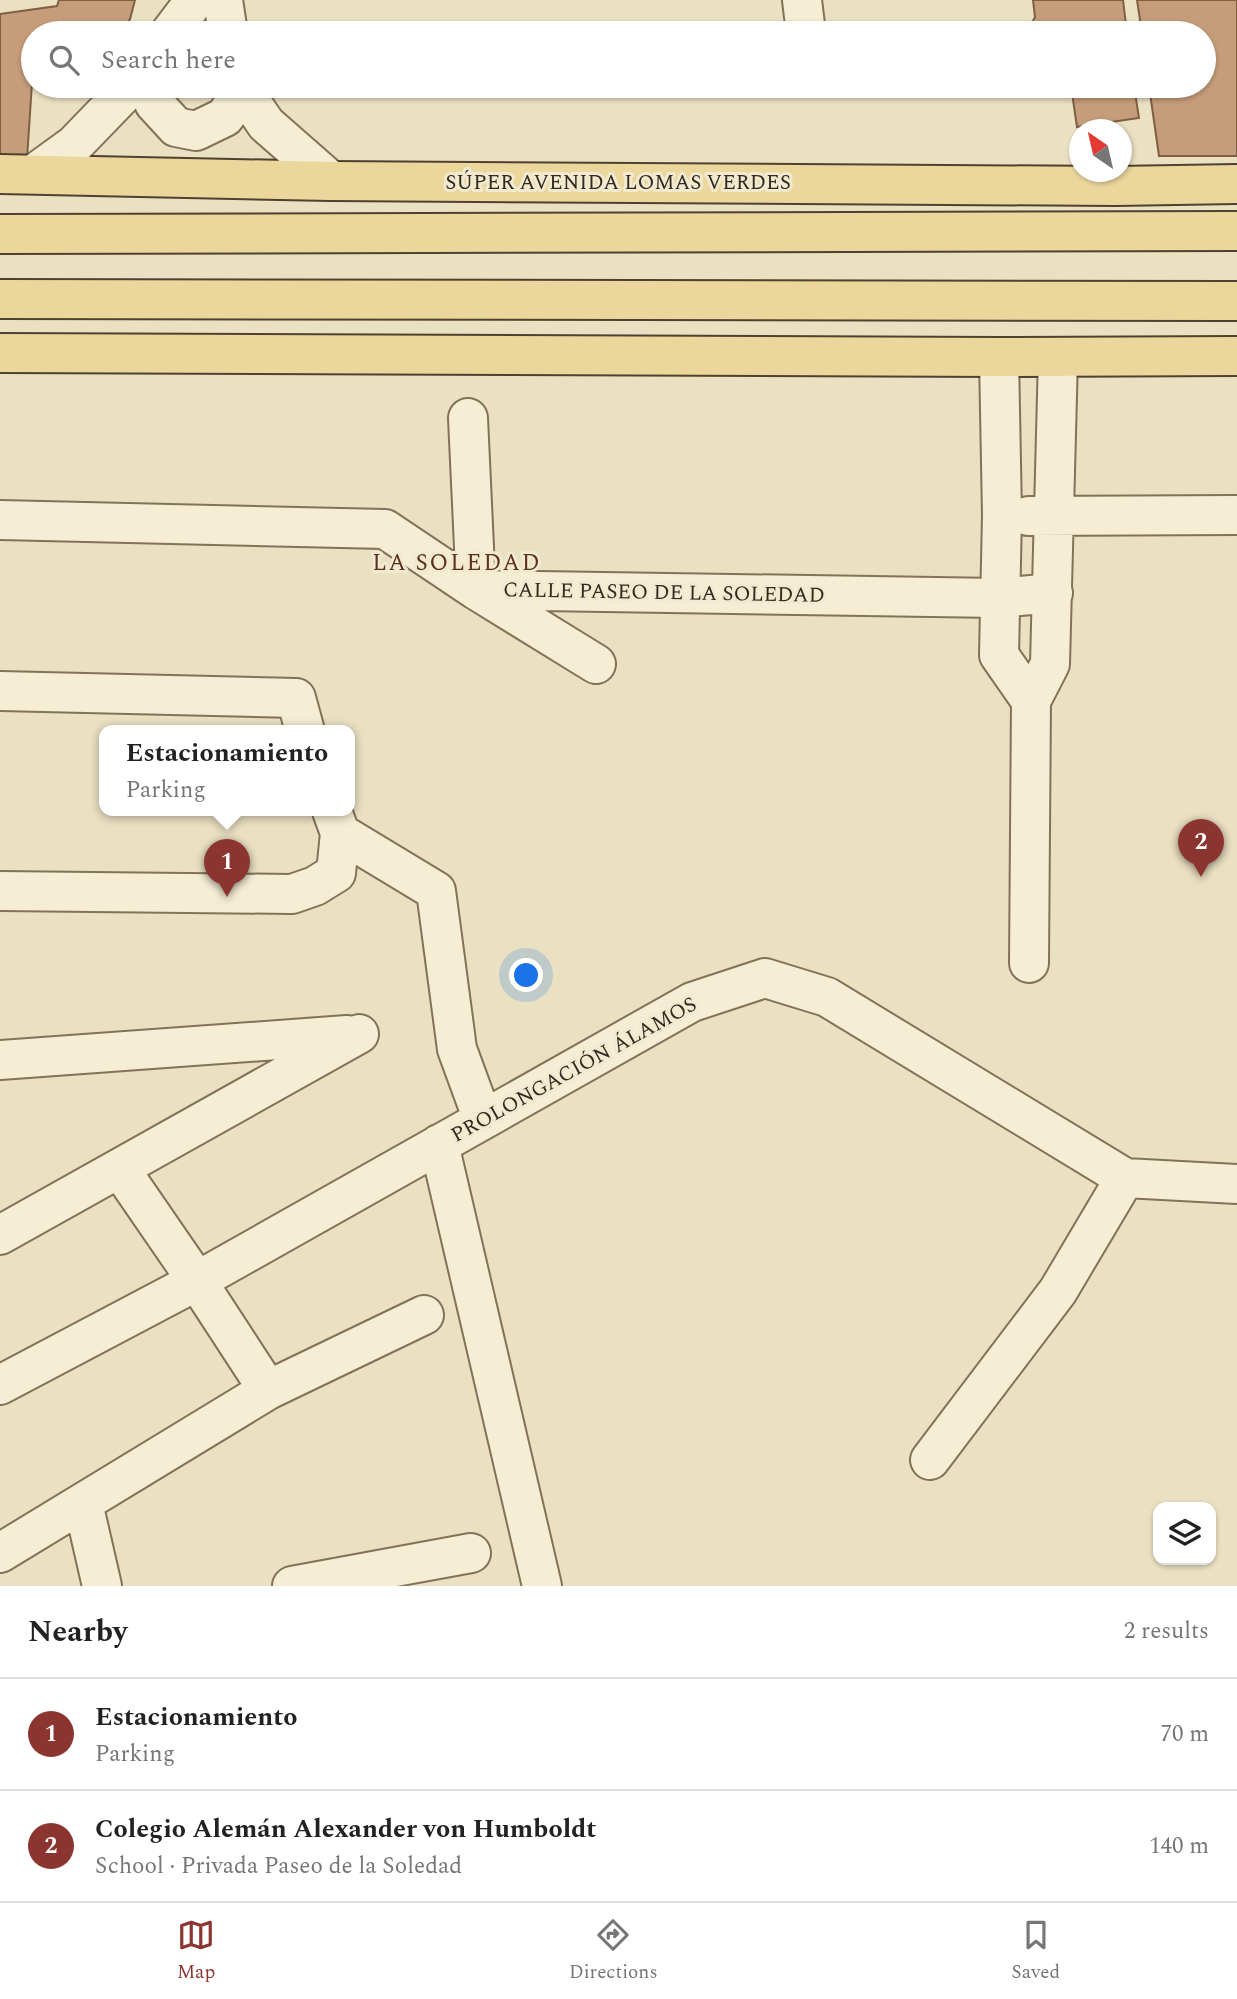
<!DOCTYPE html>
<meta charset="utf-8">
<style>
body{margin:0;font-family:Spectral,serif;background:#f2f2f2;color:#222}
.controls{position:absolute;right:21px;bottom:21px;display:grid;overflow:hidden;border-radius:14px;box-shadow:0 2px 5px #0004}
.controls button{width:63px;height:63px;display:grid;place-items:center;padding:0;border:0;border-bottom:2px solid #e0e0e0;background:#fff;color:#222;font:35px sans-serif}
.compass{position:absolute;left:1069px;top:119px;width:63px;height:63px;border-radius:50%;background:#fff;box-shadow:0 2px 5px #0004;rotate:326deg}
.you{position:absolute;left:527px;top:976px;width:24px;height:24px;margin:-18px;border:5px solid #fff;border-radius:50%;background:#1a73e8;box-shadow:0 0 0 10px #1a73e833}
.badge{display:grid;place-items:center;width:46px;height:46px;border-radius:50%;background:#8c3430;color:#fff;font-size:23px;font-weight:700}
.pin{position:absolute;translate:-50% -58px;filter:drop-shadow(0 2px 4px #0008)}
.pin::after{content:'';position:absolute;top:37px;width:24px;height:21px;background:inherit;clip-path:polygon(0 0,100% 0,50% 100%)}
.popup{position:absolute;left:99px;top:725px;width:256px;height:91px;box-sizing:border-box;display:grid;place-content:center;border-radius:14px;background:#fff;filter:drop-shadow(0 2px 5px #0005);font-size:23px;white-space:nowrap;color:#767676}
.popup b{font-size:26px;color:#222}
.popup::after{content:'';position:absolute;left:50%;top:100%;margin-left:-14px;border:14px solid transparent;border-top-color:#fff}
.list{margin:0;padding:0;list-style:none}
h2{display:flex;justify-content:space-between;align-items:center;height:91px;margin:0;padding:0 28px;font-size:30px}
h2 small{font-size:23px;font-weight:400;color:#767676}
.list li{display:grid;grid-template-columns:46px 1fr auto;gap:21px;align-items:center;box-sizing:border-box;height:112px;padding:0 28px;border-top:2px solid #e0e0e0}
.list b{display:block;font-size:26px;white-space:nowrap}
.list p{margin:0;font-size:23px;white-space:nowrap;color:#767676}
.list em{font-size:23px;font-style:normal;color:#767676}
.icon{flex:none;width:38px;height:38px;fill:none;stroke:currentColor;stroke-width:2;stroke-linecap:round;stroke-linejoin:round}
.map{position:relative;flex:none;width:1237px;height:1586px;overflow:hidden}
.search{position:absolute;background:#fff;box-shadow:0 2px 5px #0004;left:21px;right:21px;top:21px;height:77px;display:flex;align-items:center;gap:18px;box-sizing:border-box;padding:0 24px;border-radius:38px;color:#767676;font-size:26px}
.sheet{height:315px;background:#fff}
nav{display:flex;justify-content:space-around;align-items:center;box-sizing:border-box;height:98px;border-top:2px solid #e0e0e0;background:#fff;font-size:19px;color:#767676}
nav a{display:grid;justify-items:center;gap:4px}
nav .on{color:#8c3430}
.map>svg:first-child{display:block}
.building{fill:#c59d7a;stroke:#7f5e42;stroke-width:2}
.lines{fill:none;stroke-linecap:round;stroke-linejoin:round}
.minor-casing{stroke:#82725a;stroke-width:42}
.major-casing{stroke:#50402f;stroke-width:42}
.minor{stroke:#f5edd4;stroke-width:38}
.major{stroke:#ebd69c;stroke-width:38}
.labels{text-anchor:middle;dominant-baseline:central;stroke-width:6;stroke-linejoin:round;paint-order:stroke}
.street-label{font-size:21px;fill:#33291e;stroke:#f2ead0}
.neighbourhood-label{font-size:23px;letter-spacing:2px;fill:#5c3020;stroke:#f2ead0}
</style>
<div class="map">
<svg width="1237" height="1586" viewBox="0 0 1237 1586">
<rect width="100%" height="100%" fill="#eae0c2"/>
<path class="building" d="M59,0H135L130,19L122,33H33V83H32L27,159L0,158V14L57,6Z
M1033,0H1123L1127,33H980L1031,25L1035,17Z
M1137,0H1237V156H1159L1149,86H1204V33H1142Z
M1071,86H1134L1139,118L1077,127Z"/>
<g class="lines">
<g class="minor-casing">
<path id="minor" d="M223,0L228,33
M802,0L806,33
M170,33L195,0
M151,86L154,103L176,127L196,131L225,117L242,90
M240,86L266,124L331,181
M34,174L74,145L131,86
M999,357L1002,515L999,655L1031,701
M468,418L476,590
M1028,516L1237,515
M0,520L385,529L476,590L596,664
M476,590L999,598L1053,593
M0,691L296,698L305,731
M340,833L436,891L457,1049L483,1120
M0,891L292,894L315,886L336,873L340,833L332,811
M1029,963L1031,701L1050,664L1058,357
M0,1060L347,1035
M439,1144L542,1586
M120,1169L197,1281L268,1390
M0,1235L359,1034
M0,1385L197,1281L692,1002L765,978L827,997L1125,1178L1237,1184
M930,1460L1058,1291L1125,1178
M83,1503L102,1586
M0,1553L268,1390L424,1315
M292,1586L471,1553"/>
</g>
<g class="major-casing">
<path id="major" d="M0,174L331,181L1115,186L1237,184
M0,234L1237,231
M0,299L1237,301
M0,353L999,357L1237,356"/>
</g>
<use href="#minor" class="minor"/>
<use href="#major" class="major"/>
</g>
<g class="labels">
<g class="street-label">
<text x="618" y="183">SÚPER AVENIDA LOMAS VERDES</text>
<text transform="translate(664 593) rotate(1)">CALLE PASEO DE LA SOLEDAD</text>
<text transform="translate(574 1070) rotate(-29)">PROLONGACIÓN ÁLAMOS</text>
</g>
<g class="neighbourhood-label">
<text x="457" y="563">LA SOLEDAD</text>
</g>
</g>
</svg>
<div class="controls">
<button><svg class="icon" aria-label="layers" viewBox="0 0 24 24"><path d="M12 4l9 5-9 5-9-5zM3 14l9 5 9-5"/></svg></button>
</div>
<svg class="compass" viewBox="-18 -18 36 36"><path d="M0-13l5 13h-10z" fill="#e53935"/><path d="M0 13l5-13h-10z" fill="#767676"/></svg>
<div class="you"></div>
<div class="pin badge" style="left:227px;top:897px">1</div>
<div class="popup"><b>Estacionamiento</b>Parking</div>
<div class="pin badge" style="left:1201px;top:877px">2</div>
<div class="search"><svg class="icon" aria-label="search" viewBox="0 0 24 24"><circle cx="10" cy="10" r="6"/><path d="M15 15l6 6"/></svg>Search here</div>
</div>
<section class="sheet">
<h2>Nearby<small>2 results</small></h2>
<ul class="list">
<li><span class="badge">1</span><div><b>Estacionamiento</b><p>Parking</p></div><em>70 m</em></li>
<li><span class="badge">2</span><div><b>Colegio Alemán Alexander von Humboldt</b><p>School · Privada Paseo de la Soledad</p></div><em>140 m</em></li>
</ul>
</section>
<nav>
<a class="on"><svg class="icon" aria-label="map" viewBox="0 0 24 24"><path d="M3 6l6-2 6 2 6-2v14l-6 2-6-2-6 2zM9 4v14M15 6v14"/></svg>Map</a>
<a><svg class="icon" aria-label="directions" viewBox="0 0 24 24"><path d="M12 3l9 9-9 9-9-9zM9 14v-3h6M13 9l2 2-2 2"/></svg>Directions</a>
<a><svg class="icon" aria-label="saved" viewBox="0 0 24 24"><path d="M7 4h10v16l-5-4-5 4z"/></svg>Saved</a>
</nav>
